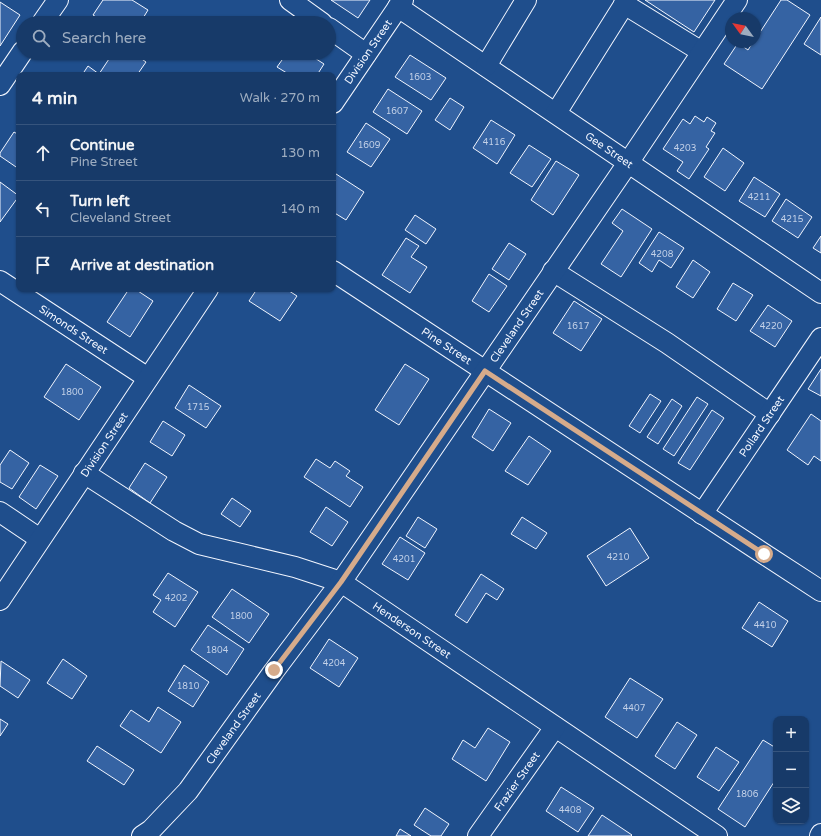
<!DOCTYPE html>
<meta charset="utf-8">
<style>
body{margin:0;font-family:"Varela Round",sans-serif;background:#244571;color:#f1f3f6}
.controls{position:absolute;right:12px;bottom:12px;display:grid;overflow:hidden;border-radius:8px;box-shadow:0 1px 3px #0004}
.controls button{width:36px;height:36px;display:grid;place-items:center;padding:0;border:0;border-bottom:1px solid #36547d;background:#173a69;color:#f1f3f6;font:20px sans-serif}
.compass{position:absolute;left:725px;top:12px;width:36px;height:36px;border-radius:50%;background:#173a69;box-shadow:0 1px 3px #0004;rotate:303deg}
.stop{position:absolute;width:12px;height:12px;margin:-9px;border:3px solid #d6ab8b;border-radius:50%;background:#fff}
.stop.end{background:#d6ab8b;border-color:#fff;box-shadow:0 1px 4px #0008}
.list{margin:0;padding:0;list-style:none}
h2{display:flex;justify-content:space-between;align-items:center;height:52px;margin:0;padding:0 16px;font-size:17px}
h2 small{font-size:13px;font-weight:400;color:#9eadc0}
.list li{display:grid;grid-template-columns:26px 1fr auto;gap:12px;align-items:center;box-sizing:border-box;height:56px;padding:0 16px;border-top:1px solid #36547d}
.list b{display:block;font-size:15px;white-space:nowrap}
.list p{margin:0;font-size:13px;white-space:nowrap;color:#9eadc0}
.list em{font-size:13px;font-style:normal;color:#9eadc0}
.icon{flex:none;width:22px;height:22px;fill:none;stroke:currentColor;stroke-width:2;stroke-linecap:round;stroke-linejoin:round}
.map{position:relative;flex:none;width:821px;height:836px;overflow:hidden}
.search{position:absolute;background:#173a69;box-shadow:0 1px 3px #0004;left:16px;top:16px;width:320px;height:44px;display:flex;align-items:center;gap:10px;box-sizing:border-box;padding:0 14px;border-radius:22px;color:#9eadc0;font-size:15px}
.panel{position:absolute;background:#173a69;box-shadow:0 1px 3px #0004;left:16px;top:72px;width:320px;height:220px;border-radius:8px}
.map>svg:first-child{display:block}
.building{fill:#3563a3;stroke:#f2f6ff}
.lines{fill:none;stroke-linecap:round;stroke-linejoin:round}
.minor-casing{stroke:#f2f6ff;stroke-width:22}
.minor{stroke:#1f4e8c;stroke-width:20}
.route{stroke:#d6ab8b;stroke-width:5}
.labels{text-anchor:middle;dominant-baseline:central;stroke-width:3;stroke-linejoin:round;paint-order:stroke}
.number-label{font-size:9px;fill:#c3d1e8}
.street-label{font-size:11px;fill:#f2f6ff;stroke:#1f4e8c}
</style>
<div class="map">
<svg width="821" height="836" viewBox="0 0 821 836">
<rect width="100%" height="100%" fill="#1f4e8c"/>
<path class="building" d="M103,0H132L148,10L140,23H106L93,15Z
M331,0H370L358,18Z
M645,0H715L694,32Z
M781,0H787L810,15L762,89L724,64L738,43L748,50L753,42H755V40Z
M0,2L20,15L0,46Z
M821,17V55L804,44Z
M113,53H133L146,62L137,75H82L88,66L99,74Z
M287,53H307L324,64L317,75H290L277,67Z
M410,55L446,78L431,100L395,77Z
M388,89L422,111L407,134L373,112Z
M450,98L464,107L450,130L435,120Z
M695,116L704,122L707,117L716,123L711,131L715,133L706,147L709,149L689,179L677,171L683,162L663,149L683,119L690,124Z
M491,120L515,135L497,164L473,148Z
M366,123L390,139L371,167L347,152Z
M14,132L19,135V169L0,156V153Z
M529,145L551,159L532,187L510,173Z
M723,148L744,163L725,191L704,177Z
M556,161L579,175L553,215L531,200Z
M333,172L364,192L346,220L333,212Z
M754,177L780,194L765,217L739,201Z
M0,182L19,196L0,222Z
M786,199L812,217L798,238L772,221Z
M622,209L652,229L621,277L601,264L623,231L612,223Z
M415,215L436,229L426,244L405,230Z
M659,232L684,248L671,268L659,260L652,272L639,263Z
M821,236V253L813,248Z
M406,238L419,246L411,257L427,267L410,293L382,275Z
M509,243L526,254L509,280L492,269Z
M693,260L710,272L693,298L676,287Z
M489,274L507,286L489,312L472,301Z
M733,283L753,295L736,321L717,309Z
M129,289H135L153,301L130,337L107,322Z
M257,289H286L297,296L280,321L249,301Z
M574,301L602,319L581,351L553,333Z
M768,305L792,321L775,347L750,331Z
M66,364L101,387L79,420L44,397Z
M405,364L429,379L399,425L375,410Z
M821,369V396L808,389Z
M189,385L221,406L206,428L175,408Z
M650,394L661,401L640,433L629,426Z
M697,397L708,404L674,456L663,449Z
M672,399L682,406L658,444L647,437Z
M489,409L511,423L493,451L472,437Z
M712,410L724,418L690,470L678,463Z
M811,414L821,421V461L814,456L808,465L787,450Z
M163,421L185,435L172,456L150,442Z
M529,436L551,451L528,485L505,471Z
M10,450L29,463L12,489L0,482V465Z
M316,459L330,468L335,461L350,471L346,476L363,487L350,507L304,477Z
M145,463L167,477L150,503L129,488Z
M40,465L58,476L36,509L19,497Z
M232,498L251,511L240,527L221,514Z
M326,507L348,522L332,546L310,532Z
M418,517L437,529L425,548L406,536Z
M522,517L547,533L536,549L511,534Z
M630,528L649,558L606,586L587,556Z
M400,537L425,553L408,580L382,564Z
M168,573L198,592L175,627L153,612L161,600L153,595Z
M481,574L504,589L497,600L486,593L467,623L455,615Z
M232,589L269,614L249,643L212,617Z
M759,602L788,621L772,647L742,628Z
M208,625L244,649L227,675L191,650Z
M329,639L358,658L339,687L310,668Z
M63,659L87,676L72,699L47,683Z
M1,661L30,680L18,698L0,686Z
M184,665L209,682L193,707L168,691Z
M630,678L663,699L637,738L605,717Z
M158,707L181,722L161,753L120,726L131,710L149,722Z
M0,719L8,724L0,736Z
M677,722L697,735L675,769L655,756Z
M488,728L510,742L486,781L452,759L463,740L475,748Z
M763,740L776,748V779L745,827L718,809Z
M97,746L134,770L124,785L87,761Z
M716,747L739,762L719,791L697,777Z
M561,787L594,808L578,832L546,811Z
M425,808L449,824L441,836H431L414,825Z
M602,815L632,835L631,836H588Z
M400,829L411,836H396Z"/>
<g class="lines">
<g class="minor-casing">
<g id="minor">
<path d="M290,0L322,23"/>
<path d="M624,4L702,52"/>
<path id="s1" d="M398,7L821,293"/>
<path d="M42,23L58,0"/>
<path d="M329,28L366,54"/>
<path d="M486,66L526,0"/>
<path d="M0,85L23,51"/>
<path id="s2" d="M333,103L403,0"/>
<path d="M556,113L627,0"/>
<path id="s3" d="M333,271L764,554L821,591"/>
<path d="M553,271L667,343L770,414"/>
<path id="s4" d="M0,281L148,378"/>
<path id="s5" d="M84,473L174,531L199,544L295,567L341,582L717,836"/>
<path d="M0,512L40,539"/>
<path id="s6" d="M702,514L821,338"/>
<path id="s7" d="M0,600L208,289"/>
<path id="s8" d="M142,836L151,830L188,791L274,671L341,582L628,163L737,0"/>
<path id="s9" d="M478,836L555,727"/>
<path d="M820,836L821,834"/>
</g>
</g>
<use href="#minor" class="minor"/>
</g>
<g class="lines">
<path class="route" d="M274,670L341,582L485,371L764,554"/>
</g>
<g class="labels">
<g class="number-label">
<text x="420" y="77">1603</text>
<text x="397" y="111">1607</text>
<text x="494" y="142">4116</text>
<text x="369" y="145">1609</text>
<text x="685" y="148">4203</text>
<text x="759" y="197">4211</text>
<text x="792" y="219">4215</text>
<text x="662" y="254">4208</text>
<text x="578" y="326">1617</text>
<text x="771" y="326">4220</text>
<text x="72" y="392">1800</text>
<text x="198" y="407">1715</text>
<text x="618" y="557">4210</text>
<text x="404" y="559">4201</text>
<text x="176" y="598">4202</text>
<text x="241" y="616">1800</text>
<text x="765" y="625">4410</text>
<text x="217" y="650">1804</text>
<text x="334" y="663">4204</text>
<text x="188" y="686">1810</text>
<text x="634" y="708">4407</text>
<text x="747" y="794">1806</text>
<text x="570" y="810">4408</text>
</g>
<g class="street-label">
<text stroke="none"><textPath href="#s2" startOffset="62">Division Street</textPath></text>
<text stroke="none"><textPath href="#s1" startOffset="255">Gee Street</textPath></text>
<text stroke="none"><textPath href="#s8" startOffset="634">Cleveland Street</textPath></text>
<text stroke="none"><textPath href="#s4" startOffset="88">Simonds Street</textPath></text>
<text stroke="none"><textPath href="#s3" startOffset="136">Pine Street</textPath></text>
<text stroke="none"><textPath href="#s6" startOffset="106">Pollard Street</textPath></text>
<text stroke="none"><textPath href="#s7" startOffset="187">Division Street</textPath></text>
<text stroke="none"><textPath href="#s5" startOffset="368">Henderson Street</textPath></text>
<text stroke="none"><textPath href="#s8" startOffset="142">Cleveland Street</textPath></text>
<text stroke="none"><textPath href="#s9" startOffset="67">Frazier Street</textPath></text>
</g>
</g>
</svg>
<div class="controls">
<button>+</button>
<button>−</button>
<button><svg class="icon" aria-label="layers" viewBox="0 0 24 24"><path d="M12 4l9 5-9 5-9-5zM3 14l9 5 9-5"/></svg></button>
</div>
<svg class="compass" viewBox="-18 -18 36 36"><path d="M0-13l5 13h-10z" fill="#e53935"/><path d="M0 13l5-13h-10z" fill="#9eadc0"/></svg>
<div class="stop" style="left:764px;top:554px"></div>
<div class="stop end" style="left:274px;top:670px"></div>
<div class="search"><svg class="icon" aria-label="search" viewBox="0 0 24 24"><circle cx="10" cy="10" r="6"/><path d="M15 15l6 6"/></svg>Search here</div>
<section class="panel">
<h2>4 min<small>Walk · 270 m</small></h2>
<ul class="list">
<li><svg class="icon" aria-label="ahead" viewBox="0 0 24 24"><path d="M12 20V5M6 11l6-6 6 6"/></svg><div><b>Continue</b><p>Pine Street</p></div><em>130 m</em></li>
<li><svg class="icon" aria-label="left" viewBox="0 0 24 24"><path d="M17 20v-9H6M10 6l-5 5 5 5"/></svg><div><b>Turn left</b><p>Cleveland Street</p></div><em>140 m</em></li>
<li><svg class="icon" aria-label="arrive" viewBox="0 0 24 24"><path d="M6 21V4h12l-3 4 3 4H6"/></svg><div><b>Arrive at destination</b></div></li>
</ul>
</section>
</div>
